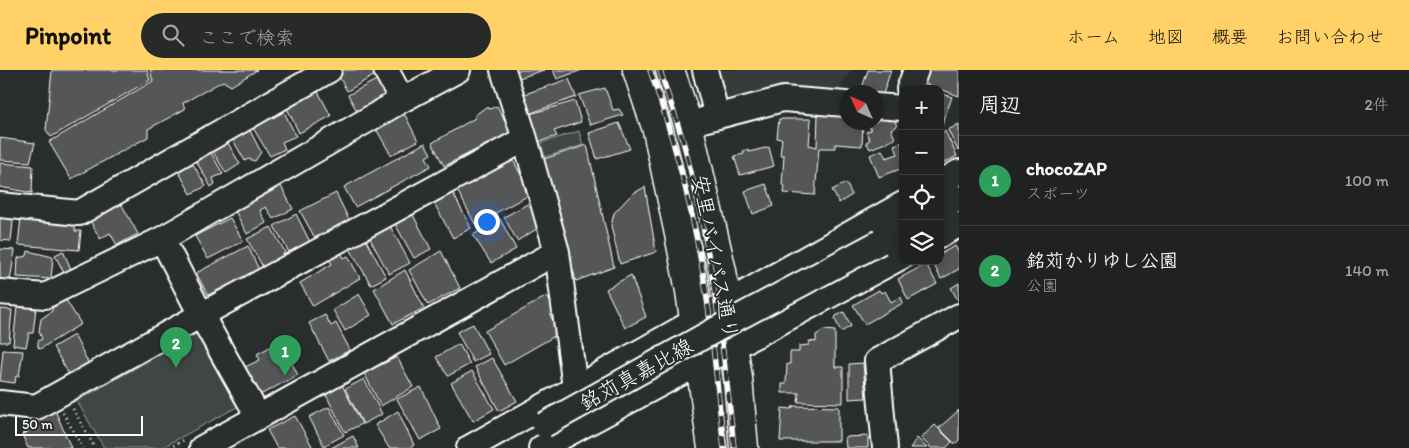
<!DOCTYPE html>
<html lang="ja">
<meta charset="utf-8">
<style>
body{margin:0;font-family:Itim,"Klee One",sans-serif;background:#282a2a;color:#f1f3f6}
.controls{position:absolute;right:15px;top:15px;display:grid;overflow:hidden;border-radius:10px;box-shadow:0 2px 8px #0003}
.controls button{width:45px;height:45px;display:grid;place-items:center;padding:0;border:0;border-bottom:1px solid #3d3f40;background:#202222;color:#f1f3f6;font:25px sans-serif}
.compass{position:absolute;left:839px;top:15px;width:45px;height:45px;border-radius:50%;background:#202222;box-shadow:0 2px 8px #0003;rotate:315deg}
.scale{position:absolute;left:15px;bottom:12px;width:128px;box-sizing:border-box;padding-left:5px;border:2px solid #fff;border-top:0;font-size:14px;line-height:18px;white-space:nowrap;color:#fff;-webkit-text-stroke:4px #2a2d2e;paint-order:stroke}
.you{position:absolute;left:486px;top:151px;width:18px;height:18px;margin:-12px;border:4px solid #fff;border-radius:50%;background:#1a73e8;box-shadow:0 0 0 8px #1a73e833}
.badge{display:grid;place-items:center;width:32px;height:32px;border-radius:50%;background:#ffd166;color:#fff;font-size:16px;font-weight:700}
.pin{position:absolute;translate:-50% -41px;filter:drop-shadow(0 1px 2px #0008)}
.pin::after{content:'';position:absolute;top:26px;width:18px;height:15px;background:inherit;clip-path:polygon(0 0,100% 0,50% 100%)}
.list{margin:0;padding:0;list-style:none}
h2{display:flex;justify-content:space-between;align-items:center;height:65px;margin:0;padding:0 20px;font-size:21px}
h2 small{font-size:16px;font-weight:400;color:#a2a4a5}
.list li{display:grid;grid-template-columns:32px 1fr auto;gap:15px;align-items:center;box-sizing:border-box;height:90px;padding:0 20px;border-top:1px solid #3d3f40}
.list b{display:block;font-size:19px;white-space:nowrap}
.list p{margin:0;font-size:16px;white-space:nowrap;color:#a2a4a5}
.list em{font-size:16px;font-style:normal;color:#a2a4a5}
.icon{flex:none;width:28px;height:28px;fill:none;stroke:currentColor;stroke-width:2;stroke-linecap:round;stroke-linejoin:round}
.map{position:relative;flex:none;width:959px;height:378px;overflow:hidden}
header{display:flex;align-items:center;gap:30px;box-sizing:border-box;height:70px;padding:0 25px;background:#ffd166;color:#111}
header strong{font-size:24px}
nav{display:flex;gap:28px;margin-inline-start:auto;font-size:18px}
.search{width:350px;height:45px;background:#282a2a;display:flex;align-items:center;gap:12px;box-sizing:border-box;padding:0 18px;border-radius:28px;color:#a2a4a5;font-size:19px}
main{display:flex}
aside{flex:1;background:#202222}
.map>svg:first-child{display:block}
.built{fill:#373a3b}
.green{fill:#414445;stroke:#a0a2a2}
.building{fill:#555758;stroke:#fff}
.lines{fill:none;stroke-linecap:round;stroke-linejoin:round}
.minor-casing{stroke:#fff;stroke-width:28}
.highway-casing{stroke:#fff;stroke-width:31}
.path{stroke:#fff;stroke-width:3;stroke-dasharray:1 4;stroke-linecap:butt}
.minor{stroke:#2a2d2e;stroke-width:24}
.highway{stroke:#2a2d2e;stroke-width:28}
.rail-casing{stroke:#fff;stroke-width:5.5}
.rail{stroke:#2a2d2e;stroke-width:4;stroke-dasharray:11;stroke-linecap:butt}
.minor-bridge-casing{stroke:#fff;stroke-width:28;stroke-linecap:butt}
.minor-bridge{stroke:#2a2d2e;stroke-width:24}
.labels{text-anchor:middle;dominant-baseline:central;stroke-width:4;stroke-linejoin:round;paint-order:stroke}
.street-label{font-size:21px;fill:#fff;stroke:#2a2d2e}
</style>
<header>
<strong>Pinpoint</strong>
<div class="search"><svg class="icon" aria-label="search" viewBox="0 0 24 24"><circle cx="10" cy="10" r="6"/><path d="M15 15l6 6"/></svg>ここで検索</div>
<nav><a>ホーム</a><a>地図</a><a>概要</a><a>お問い合わせ</a></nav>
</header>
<main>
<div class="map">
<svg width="959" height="378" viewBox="0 0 959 378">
<rect width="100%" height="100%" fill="#2a2d2e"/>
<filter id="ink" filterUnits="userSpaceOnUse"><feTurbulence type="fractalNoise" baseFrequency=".02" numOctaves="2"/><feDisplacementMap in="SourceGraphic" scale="10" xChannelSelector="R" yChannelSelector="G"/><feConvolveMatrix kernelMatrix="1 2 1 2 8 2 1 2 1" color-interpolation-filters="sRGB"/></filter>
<g filter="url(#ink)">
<path class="built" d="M718,0H852L842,13L840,25L730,31L723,22Z"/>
<path class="green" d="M579,61L583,75L545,87L541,73Z
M196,264L237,337L161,378H104L77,331Z"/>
<path class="building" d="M52,0H147L150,10L51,67L46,60Z
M150,0H257L231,16L223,11L183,33L185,39L148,59V67L71,109L49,72L153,11Z
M342,0H374L377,4L347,21L337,3Z
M516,0H544L519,8Z
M553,0H582L557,9Z
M868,0H891L882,27L876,26V22L861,21Z
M926,0H959V26L921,12Z
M380,8L387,22L384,28L357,41L348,25Z
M569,9L576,27L528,44L522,25Z
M315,16L331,46L299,63L284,32Z
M605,18L613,40L619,39L623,45L590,55L579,25Z
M940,23L952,27L940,61Z
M575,31L581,52L554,61L557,66L538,72L530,44Z
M497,36L511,62L444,96L432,73L475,48V45L486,37L490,39Z
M284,42L296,66L282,72L285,79L270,86L253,58Z
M818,43L846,44V52H863L862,76L835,74V78H819L815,125L784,123L785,116L782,115L784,85H780L782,69L777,68L779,49H811L809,75L817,77Z
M405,45L418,71L391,85L376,59L395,46Z
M886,47L888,51L894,49L897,56L891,59L895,69L870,79L866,72L870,70L866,62L871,60L868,54L876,52V51Z
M246,53L261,82L255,91L248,89L245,91L229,63Z
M619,53L630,79L597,89L589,63Z
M959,54V80L958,81L948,60Z
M945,61L957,86L940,95V64Z
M0,68L35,73L30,92L0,90Z
M225,68L240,94L226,103L210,77Z
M903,72V98L879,107L870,85L882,80L886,88L898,84L894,75Z
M425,73L431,84L426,87L431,96L355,137L344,117Z
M587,75L614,197L576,211L544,89Z
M207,76L223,104L213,108L215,114L211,117L192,84Z
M769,77L774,96L740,105L734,86L744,84L743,81L748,79L749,82Z
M512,88L531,124L475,154L456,118Z
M190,89L206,116L191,124L176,97Z
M0,93L33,96L32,123L0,117Z
M846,113L852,125L839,133L832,120Z
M766,114L774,136L753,144L745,121Z
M281,116L293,139L273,149L266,137L260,140L266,153L247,164L235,141Z
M645,117L656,182L620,194L611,156L614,143L632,124Z
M452,121L471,158L453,168L433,131Z
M336,123L349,150L315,168L300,141Z
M117,126L138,164L117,175L110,163L100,169L86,143Z
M533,131L540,157L517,171L504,147Z
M0,141L14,142L11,171L0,170Z
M412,143L431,179L414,188L394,152Z
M296,144L310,172L289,182L274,156Z
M21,147L76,151L75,161H81L79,180L18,175Z
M230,148L243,171L208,189L195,166Z
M500,149L516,179L491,193L473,165Z
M390,156L410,193L389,204L368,165Z
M271,157L285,182L280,188L263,197L247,169Z
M365,168L386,207L371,215L349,177Z
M248,176L259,200L208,225L196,203Z
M955,176L959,183V199L941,209L932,191H940V184Z
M0,179L15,180L10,211L0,210Z
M28,181L53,187L51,209L17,207L18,188L27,186Z
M63,181L71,199L64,203L55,185Z
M340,181L344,188L348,186L360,208L313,236L300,213L332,194L328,188Z
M441,181L460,218L428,235L409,200Z
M926,194L937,214L908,230L898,209Z
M405,200L424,238L393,254L374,219Z
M631,205L646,247L625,258L606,219Z
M959,213V232L951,218Z
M879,220L881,223L885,221L891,232L901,227L903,233L865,254L853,235Z
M359,224L371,245L345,261L333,240Z
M547,226L555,241L550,245L560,263L504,295L485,261Z
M66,230L81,254L40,279L38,277V271L42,269L39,261L41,249L52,241V238Z
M17,236L36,238L33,263H29L26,277L13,275Z
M0,239L12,240L9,272H0Z
M844,242L851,256L841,262L835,249L836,246Z
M325,245L331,256L336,253L350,280L329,291L309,253Z
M473,254L489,284L473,292L457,262Z
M824,260L835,261V297H843V333L798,332L799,323H782V314H786L787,294H790V282H799V276L809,275V271L816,272V265Z
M74,265L89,294L70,306L53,277Z
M459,274L470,294L448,306L436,287Z
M270,277L273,283L284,278L298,305L260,325L245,297L260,290L257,284Z
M3,280L23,281L19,306H16L15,313L0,311Z
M397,287L413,317L381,336L364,303Z
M492,288L517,331L499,341L475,297Z
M863,293L866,328L849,329V294Z
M472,301L494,339L473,351L451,313Z
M364,309L382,344L363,354L345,319Z
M342,315L362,354L345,362L325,323Z
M421,317L441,359L420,370L397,329Z
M793,336L839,337V371H780L782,338L792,339Z
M329,337L344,365L324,376L309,347Z
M55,340L71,378H28L22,364L28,362L24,353Z
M959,340V370L955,374L939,358Z
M398,341L414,375L410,378H389L375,355Z
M295,346L312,376L309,378H277L267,360Z
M935,355L952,372L946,378H931L921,368Z
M353,366L359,378H331Z
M868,366V378H846L845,367Z
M917,368L927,378H910Z"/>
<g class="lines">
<g class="minor-casing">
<path id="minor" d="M386,0L402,30
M503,0L525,69L557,182L575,318
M705,0L717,46
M909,19L916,0
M876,36L903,38
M688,54L783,29L846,34
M940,113L959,102
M0,135L79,143L329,0
M940,139L959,128
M940,165L959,155
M162,169L201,245L258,346
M880,172L903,159
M0,222L45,226L162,169L402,30L458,0
M0,333L36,337L201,245L525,69
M202,378L557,182
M469,378L903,134
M541,378L679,304L758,264L903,186
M885,378L877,291L959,246"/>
</g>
<g class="highway-casing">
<path id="highway" d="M637,0L657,60L679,164L690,221L712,378
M670,0L688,54L722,201L738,308L744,378"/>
</g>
<path class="path" d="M73,339L95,378
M63,343L83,378
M169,378L184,370"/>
<use href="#minor" class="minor"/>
<use href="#highway" class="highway"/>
<g class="rail-casing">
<path id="rail" d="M650,0C675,71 695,148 706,222C714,274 718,326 724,378
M660,0C669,30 681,60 688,90C712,185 724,281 734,378"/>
</g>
<use href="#rail" class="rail"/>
<g class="minor-bridge-casing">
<path id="minor-bridge" d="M544,355L717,259L880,172"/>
</g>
<use href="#minor-bridge" class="minor-bridge"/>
</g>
</g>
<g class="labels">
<g class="street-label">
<text transform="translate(716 187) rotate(79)">安里バイパス通り</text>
<text transform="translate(636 304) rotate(-29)">銘苅真嘉比線</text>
</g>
</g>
</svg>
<div class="controls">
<button>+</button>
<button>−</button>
<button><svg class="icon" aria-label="locate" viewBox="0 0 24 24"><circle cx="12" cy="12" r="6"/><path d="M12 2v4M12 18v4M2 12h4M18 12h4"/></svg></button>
<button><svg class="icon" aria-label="layers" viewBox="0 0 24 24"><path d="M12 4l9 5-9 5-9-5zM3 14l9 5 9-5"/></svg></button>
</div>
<svg class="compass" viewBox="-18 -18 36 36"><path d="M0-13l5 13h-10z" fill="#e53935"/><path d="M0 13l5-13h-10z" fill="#a2a4a5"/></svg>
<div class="scale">50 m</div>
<div class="you"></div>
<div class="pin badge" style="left:285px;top:306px;background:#2e9e5b">1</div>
<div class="pin badge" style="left:176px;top:298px;background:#2e9e5b">2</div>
</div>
<aside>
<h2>周辺<small>2件</small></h2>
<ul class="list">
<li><span class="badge" style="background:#2e9e5b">1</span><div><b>chocoZAP</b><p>スポーツ</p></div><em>100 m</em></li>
<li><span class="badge" style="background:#2e9e5b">2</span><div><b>銘苅かりゆし公園</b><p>公園</p></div><em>140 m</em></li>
</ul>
</aside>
</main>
